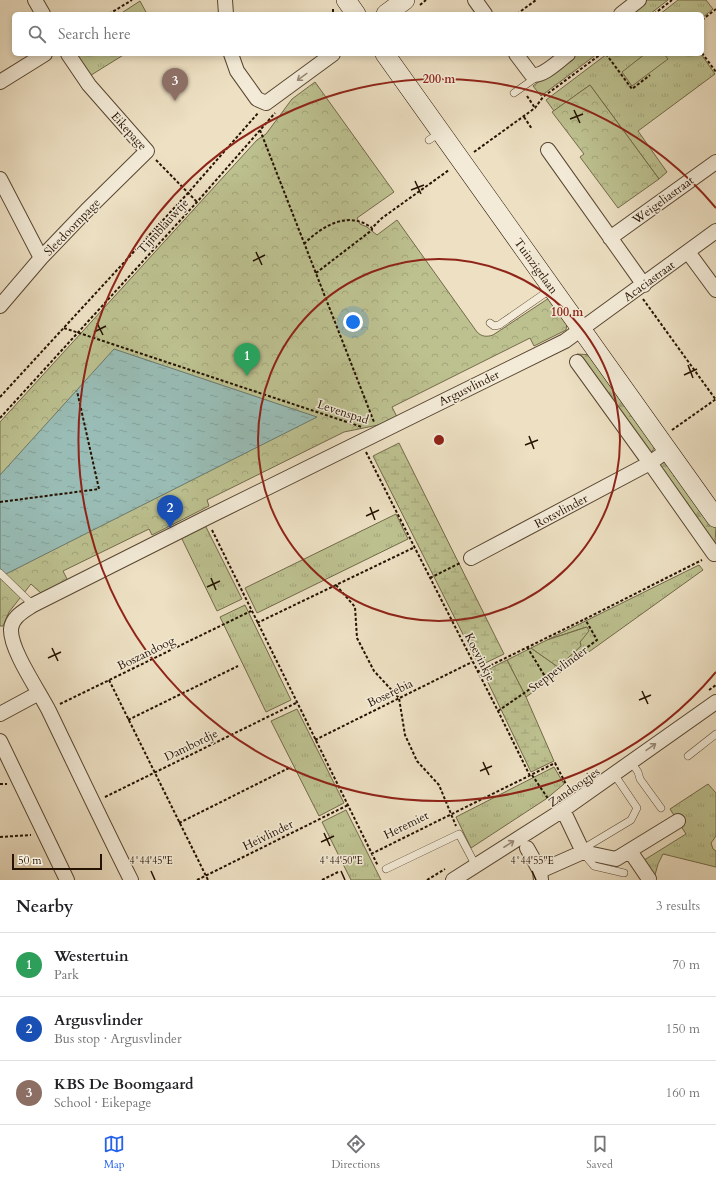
<!DOCTYPE html>
<meta charset="utf-8">
<style>
body{margin:0;font-family:Cardo,serif;background:#f2f2f2;color:#202124}
.scale{position:absolute;left:12px;bottom:10px;width:90px;box-sizing:border-box;padding-left:4px;border:2px solid #261200;border-top:0;font-size:11px;line-height:14px;white-space:nowrap;color:#261200;-webkit-text-stroke:3px #f3ebd8;paint-order:stroke}
.you{position:absolute;left:353px;top:322px;width:14px;height:14px;margin:-10px;border:3px solid #fff;border-radius:50%;background:#1a73e8;box-shadow:0 0 0 6px #1a73e833}
.badge{display:grid;place-items:center;width:26px;height:26px;border-radius:50%;background:#2563eb;color:#fff;font-size:13px;font-weight:700}
.pin{position:absolute;translate:-50% -33px;filter:drop-shadow(0 1px 2px #0008)}
.pin::after{content:'';position:absolute;top:21px;width:14px;height:12px;background:inherit;clip-path:polygon(0 0,100% 0,50% 100%)}
.list{margin:0;padding:0;list-style:none}
h2{display:flex;justify-content:space-between;align-items:center;height:52px;margin:0;padding:0 16px;font-size:17px}
h2 small{font-size:13px;font-weight:400;color:#757577}
.list li{display:grid;grid-template-columns:26px 1fr auto;gap:12px;align-items:center;box-sizing:border-box;height:64px;padding:0 16px;border-top:1px solid #e0e0e0}
.list b{display:block;font-size:15px;white-space:nowrap}
.list p{margin:0;font-size:13px;white-space:nowrap;color:#757577}
.list em{font-size:13px;font-style:normal;color:#757577}
.icon{flex:none;width:22px;height:22px;fill:none;stroke:currentColor;stroke-width:2;stroke-linecap:round;stroke-linejoin:round}
.map{position:relative;flex:none;width:716px;height:880px;overflow:hidden}
.search{position:absolute;background:#fff;box-shadow:0 2px 6px #0003;left:12px;right:12px;top:12px;height:44px;display:flex;align-items:center;gap:10px;box-sizing:border-box;padding:0 14px;border-radius:6px;color:#757577;font-size:15px}
.sheet{height:244px;background:#fff}
nav{display:flex;justify-content:space-around;align-items:center;box-sizing:border-box;height:56px;border-top:1px solid #e0e0e0;background:#fff;font-size:11px;color:#757577}
nav a{display:grid;justify-items:center;gap:2px}
nav .on{color:#2563eb}
.map>svg:first-child{display:block}
.grass{fill:url(#grass-tufts);stroke:#726a48}
.forest{fill:url(#forest-firs);stroke:#726a48}
.wetland{fill:url(#wetland-marsh);stroke:#726a48}
.park{fill:url(#park-crowns);stroke:#726a48}
.pitch{fill:#bdc190;stroke:#726a48}
.water{fill:url(#water-ripples);stroke:#6b796d}
.lines{fill:none;stroke-linecap:round;stroke-linejoin:round}
.lane-casing{stroke:#584631;stroke-width:8}
.street-casing{stroke:#584631;stroke-width:16}
.secondary-casing{stroke:#261200;stroke-width:20}
.path{stroke:#261200;stroke-width:2;stroke-dasharray:3 2;stroke-linecap:butt}
.lane{stroke:#f3ebd8;stroke-width:7}
.street{stroke:#f3ebd8;stroke-width:14}
.secondary{stroke:#f3ebd8;stroke-width:19}
.oneway{stroke:#978977}
.ticks{fill:none;stroke:#261200;stroke-width:1.5}
.ring{fill:none;stroke:#8f2418;stroke-width:2}
.labels{text-anchor:middle;dominant-baseline:central;stroke-width:3;stroke-linejoin:round;paint-order:stroke}
.street-label{font-size:12px;fill:#261200;stroke:#f3ebd8}
.ticks-label{font-size:10px;text-anchor:middle;fill:#261200;stroke:#f3ebd8;stroke-width:3;stroke-linejoin:round;paint-order:stroke}
.centre{fill:#8f2418;stroke:#f3ebd8;stroke-width:2}
.ring-label{font-size:12px;text-anchor:middle;font-weight:bold;fill:#8f2418;stroke:#f3ebd8;stroke-width:3;stroke-linejoin:round;paint-order:stroke}
</style>
<div class="map">
<svg width="716" height="880" viewBox="0 0 716 880">
<defs>
<pattern id="grass-tufts" width="24" height="20" patternUnits="userSpaceOnUse"><rect width="24" height="20" fill="#bdc190"/><path d="M3 7l-1-3M5 7V3M7 7l1-3M15 17l-1-3M17 17v-4M19 17l1-3" fill="none" stroke="#a2a57a"/></pattern>
<pattern id="forest-firs" width="22" height="20" patternUnits="userSpaceOnUse"><rect width="22" height="20" fill="#bdc190"/><path d="M5 1l3.5 6h-7zM16 11l3.5 6h-7z" fill="#a2a57a"/></pattern>
<pattern id="wetland-marsh" width="20" height="14" patternUnits="userSpaceOnUse"><rect width="20" height="14" fill="#bdc190"/><path d="M1 5h8M5 5V1M11 12h8M15 12V8" fill="none" stroke="#a2a57a"/></pattern>
<pattern id="park-crowns" width="20" height="18" patternUnits="userSpaceOnUse"><rect width="20" height="18" fill="#bdc190"/><path d="M2 6a3 3 0 1 1 6 0M12 15a3 3 0 1 1 6 0" fill="none" stroke="#a2a57a"/></pattern>
<pattern id="water-ripples" width="26" height="14" patternUnits="userSpaceOnUse"><rect width="26" height="14" fill="#99bdb6"/><path d="M2 4q2-2 4 0t4 0M15 11q2-2 4 0t4 0" fill="none" stroke="#84a19b"/></pattern>
</defs>
<rect width="100%" height="100%" fill="#ede0c3"/>
<filter id="stains"><feTurbulence type="fractalNoise" baseFrequency=".005" numOctaves="4"/><feColorMatrix values="0 0 0 0 .2 0 0 0 0 .09 0 0 0 0 .02 0 0 0 .5 -.17"/></filter>
<radialGradient id="worn" r=".72"><stop offset=".6" stop-color="#630" stop-opacity="0"/><stop offset="1" stop-color="#630" stop-opacity=".3"/></radialGradient>
<path class="grass" d="M647,0H668L650,14H628Z
M678,0H706L713,9L702,18V14H660Z
M140,1L147,14H120Z
M74,54H125L88,77Z
M576,54H597L541,96L533,86Z
M607,54H701L715,74L638,131L667,172L659,179L590,85L554,111L546,100Z
M396,514L408,539L257,613L245,588Z
M205,525L242,599L217,611L181,537Z
M699,565L703,570L526,697L507,660L531,648L558,667L580,642L586,627L547,640Z
M245,605L291,700L266,712L220,617Z
M297,709L344,803L319,816L271,721Z
M554,767L564,784L546,799L471,848L456,817Z
M708,784L716,793V836L711,843L713,849L716,851V867L663,854L658,864L655,875L649,872L641,862L686,834L670,809Z
M346,810L381,880H351L322,822Z"/>
<path class="forest" d="M577,354L593,355L657,443L650,455Z
M668,458L716,525L715,543L659,465Z"/>
<path class="wetland" d="M399,443L504,654L479,666L373,456Z
M507,660L526,697L554,761L531,772L483,672Z"/>
<path class="park" d="M315,82L394,192L357,218L360,224L367,227L377,235L397,220L477,332C482,337 487,337 493,335L549,298L567,324L566,330L534,346L530,338L392,407L397,417L383,424L344,432L207,500L209,506L152,535L149,529L63,571L68,581L42,594L31,584L9,612L3,626H0V422L257,140L266,134L292,99Z
M590,85L659,179L618,208L580,157L584,154L552,112Z
M587,627L589,631L580,642L581,646L558,667L531,648L547,640Z"/>
<path class="pitch" d="M645,54H664L668,59L632,86L622,72Z"/>
<path class="water" d="M114,349L317,417L0,577V475Z"/>
<g class="lines">
<g class="lane-casing">
<path id="lane" d="M514,93L538,76
M429,140L441,132
M490,323L494,326L499,325L551,289
M0,573L33,605
M688,756L716,734
M631,762L638,772L640,779L661,808
M581,850L631,820L637,808L614,774
M584,854L594,866L624,873
M386,869L459,834L476,866"/>
</g>
<g class="street-casing">
<path id="street" d="M35,0L43,14
M225,0L226,14
M475,0L485,14
M621,14L639,0
M231,54L237,71L257,99L266,103L333,54
M516,54L531,74C541,79 560,60 568,54
M0,82L45,54
M548,150L644,285
M0,179L41,258
M610,238L716,162
M688,252L716,290
M0,306L41,258L86,211L147,151L89,85L68,54
M668,450L650,463L714,554L716,552
M471,558L650,463L577,362
M0,714L39,693
M0,741L67,880
M563,810L583,852L616,859L678,821
M527,848L540,871L541,880
M630,851L649,879L648,880
M540,871L583,852
M131,880C103,824 76,767 49,711C39,691 10,650 11,629C12,617 24,611 33,605L206,518L565,341L716,231
M453,880L563,810L716,702"/>
</g>
<g class="secondary-casing">
<path id="secondary" d="M346,0L356,14
M386,14L405,0
M385,54L716,518"/>
</g>
<path class="path" d="M420,5L426,0
M333,9V14
M109,14L132,0
M517,14L536,0
M654,14L672,0
M702,20L716,9
M702,53L716,72
M606,54L632,89L650,75
M527,96L535,108
M524,117L532,129
M260,130L374,422
M474,152L535,108L543,97L601,54
M156,160L197,202
M304,244C322,226 348,210 372,228
M316,273L372,230V228L382,218L449,170
M643,299L716,400
M64,328L362,427
M0,397L188,193L258,113
M0,418L197,202L275,113
M672,430L716,399
M366,452L498,711L530,776
M0,502L99,489L77,391
M212,530L378,866
M430,578L460,563
M336,585L355,607L357,638L374,671L399,698L405,735L417,761L439,785L456,826
M257,623L415,547
M527,647L546,678
M477,672L585,619L702,560
M109,680L208,880
M709,690L716,685
M60,704L251,611
M498,711L546,678L597,640L585,619
M128,720L238,666
M315,740L472,662
M532,775L551,803
M0,784H7
M105,797L296,703
M179,823L291,767
M0,837L31,835
M371,854L555,763L569,790
M197,880L348,805
M322,880L338,872
M427,880L445,869"/>
<use href="#lane" class="lane"/>
<use href="#street" class="street"/>
<use href="#secondary" class="secondary"/>
</g>
<defs><path id="oneway-shaft" d="M-6 0H5M1.5-3L5.5 0L1.5 3" fill="none" stroke-width="1.6" stroke-linecap="round" stroke-linejoin="round"/></defs>
<g class="oneway">
<use href="#oneway-shaft" transform="translate(302 77) rotate(144)"/>
<use href="#oneway-shaft" transform="translate(651 747) rotate(-35)"/>
<use href="#oneway-shaft" transform="translate(509 844) rotate(-33)"/>
</g>
<path class="ticks" d="M574,110L580,123M570,119L583,114M415,181L421,194M411,190L424,185M256,252L262,265M253,261L265,255M97,323L103,335M94,332L106,326M688,365L693,378M684,375L697,369M529,436L534,449M525,445L538,440M370,507L375,520M366,516L379,510M211,578L216,590M207,587L220,581M52,648L58,661M48,658L61,652M642,691L648,704M639,700L651,695M483,762L489,775M480,771L492,766M324,833L330,846M321,842L334,836M151,871L155,880M341,871L345,880M532,871L536,880"/>
<g class="ring">
<circle cx="439" cy="440" r="181"/>
<path d="M716 672A361 361 0 1 1 716 208"/>
</g>
<g class="labels">
<g class="street-label">
<text transform="translate(129 131) rotate(48)">Eikepage</text>
<text transform="translate(663 200) rotate(-36)">Weigeliastraat</text>
<text transform="translate(163 226) rotate(-48)">Tijmblauwtje</text>
<text transform="translate(72 227) rotate(-46)">Sleedoornpage</text>
<text transform="translate(536 266) rotate(54)">Tuinzigtlaan</text>
<text transform="translate(649 281) rotate(-36)">Acaciastraat</text>
<text transform="translate(469 388) rotate(-26)">Argusvlinder</text>
<text transform="translate(343 412) rotate(18)">Levenspad</text>
<text transform="translate(561 511) rotate(-28)">Rotsvlinder</text>
<text transform="translate(146 653) rotate(-26)">Boszandoog</text>
<text transform="translate(480 657) rotate(63)">Koevinkje</text>
<text transform="translate(558 669) rotate(-36)">Steppevlinder</text>
<text transform="translate(390 693) rotate(-26)">Boserebia</text>
<text transform="translate(191 745) rotate(-26)">Dambordje</text>
<text transform="translate(574 787) rotate(-35)">Zandoogjes</text>
<text transform="translate(406 825) rotate(-26)">Heremiet</text>
<text transform="translate(268 835) rotate(-26)">Heivlinder</text>
</g>
</g>
<g class="ticks-label">
<text x="151" y="864">4°44'45"E</text>
<text x="341" y="864">4°44'50"E</text>
<text x="532" y="864">4°44'55"E</text>
</g>
<circle cx="439" cy="440" r="6" class="centre"/>
<g class="ring-label">
<text x="439" y="83">200 m</text>
<text x="567" y="316">100 m</text>
</g>
<rect width="100%" height="100%" filter="url(#stains)"/>
<rect width="100%" height="100%" fill="url(#worn)"/>
</svg>
<div class="scale">50 m</div>
<div class="you"></div>
<div class="pin badge" style="left:247px;top:376px;background:#2e9e5b">1</div>
<div class="pin badge" style="left:170px;top:528px;background:#1a4fb4">2</div>
<div class="pin badge" style="left:175px;top:101px;background:#8d6e63">3</div>
<div class="search"><svg class="icon" aria-label="search" viewBox="0 0 24 24"><circle cx="10" cy="10" r="6"/><path d="M15 15l6 6"/></svg>Search here</div>
</div>
<section class="sheet">
<h2>Nearby<small>3 results</small></h2>
<ul class="list">
<li><span class="badge" style="background:#2e9e5b">1</span><div><b>Westertuin</b><p>Park</p></div><em>70 m</em></li>
<li><span class="badge" style="background:#1a4fb4">2</span><div><b>Argusvlinder</b><p>Bus stop · Argusvlinder</p></div><em>150 m</em></li>
<li><span class="badge" style="background:#8d6e63">3</span><div><b>KBS De Boomgaard</b><p>School · Eikepage</p></div><em>160 m</em></li>
</ul>
</section>
<nav>
<a class="on"><svg class="icon" aria-label="map" viewBox="0 0 24 24"><path d="M3 6l6-2 6 2 6-2v14l-6 2-6-2-6 2zM9 4v14M15 6v14"/></svg>Map</a>
<a><svg class="icon" aria-label="directions" viewBox="0 0 24 24"><path d="M12 3l9 9-9 9-9-9zM9 14v-3h6M13 9l2 2-2 2"/></svg>Directions</a>
<a><svg class="icon" aria-label="saved" viewBox="0 0 24 24"><path d="M7 4h10v16l-5-4-5 4z"/></svg>Saved</a>
</nav>
